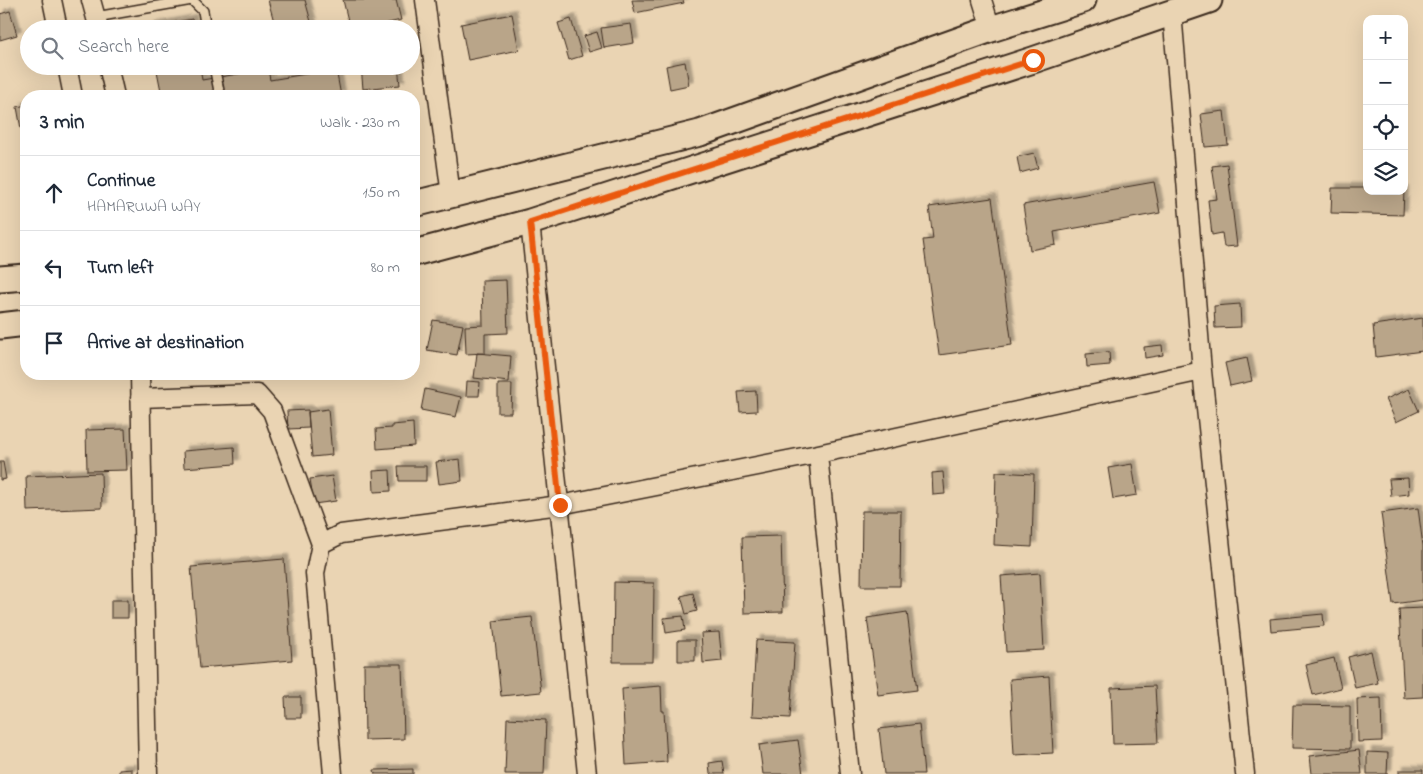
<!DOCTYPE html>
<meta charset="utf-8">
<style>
body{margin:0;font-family:"Indie Flower",sans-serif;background:#f2f2f3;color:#1f2937}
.controls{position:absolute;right:15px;top:15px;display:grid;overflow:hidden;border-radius:10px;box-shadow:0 5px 20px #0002}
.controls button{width:45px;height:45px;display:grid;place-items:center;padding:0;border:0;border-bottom:1px solid #e0e1e3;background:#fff;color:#1f2937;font:25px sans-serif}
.stop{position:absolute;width:15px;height:15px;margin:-11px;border:4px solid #ea580c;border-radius:50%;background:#fff}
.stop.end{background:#ea580c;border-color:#fff;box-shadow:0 1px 5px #0008}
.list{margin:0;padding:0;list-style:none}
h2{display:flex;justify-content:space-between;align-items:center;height:65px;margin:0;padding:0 20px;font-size:21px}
h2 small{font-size:16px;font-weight:400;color:#747a83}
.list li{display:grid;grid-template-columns:32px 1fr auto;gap:15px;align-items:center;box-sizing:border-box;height:75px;padding:0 20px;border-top:1px solid #e0e1e3}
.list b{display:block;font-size:19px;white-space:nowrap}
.list p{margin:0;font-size:16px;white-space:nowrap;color:#747a83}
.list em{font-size:16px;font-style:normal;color:#747a83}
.icon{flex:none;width:28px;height:28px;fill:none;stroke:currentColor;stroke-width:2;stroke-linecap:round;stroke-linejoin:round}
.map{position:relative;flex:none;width:1423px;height:774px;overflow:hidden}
.search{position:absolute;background:#fff;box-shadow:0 5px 20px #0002;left:20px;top:20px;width:400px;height:55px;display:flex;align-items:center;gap:12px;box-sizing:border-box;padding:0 18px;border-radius:28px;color:#747a83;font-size:19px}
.panel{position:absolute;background:#fff;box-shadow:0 5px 20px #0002;left:20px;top:90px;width:400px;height:290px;border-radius:20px}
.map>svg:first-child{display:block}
.building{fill:#b9a589;stroke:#3b2a1e;filter:url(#shadow)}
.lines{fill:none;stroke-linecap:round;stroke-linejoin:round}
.lane-casing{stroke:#3b2a1e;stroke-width:12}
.street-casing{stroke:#3b2a1e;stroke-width:21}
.secondary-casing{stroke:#3b2a1e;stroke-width:29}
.lane{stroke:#ead4b3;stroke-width:9}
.street{stroke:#ead4b3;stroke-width:18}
.secondary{stroke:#ead4b3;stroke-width:25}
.route{stroke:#ea580c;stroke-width:6}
</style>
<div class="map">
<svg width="1423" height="774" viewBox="0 0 1423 774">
<defs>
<filter id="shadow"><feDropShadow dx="4.5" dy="-4.5" stdDeviation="1" flood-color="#0004"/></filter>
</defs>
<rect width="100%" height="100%" fill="#ead4b3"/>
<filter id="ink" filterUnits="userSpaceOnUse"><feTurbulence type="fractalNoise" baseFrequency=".02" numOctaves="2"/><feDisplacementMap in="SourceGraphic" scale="10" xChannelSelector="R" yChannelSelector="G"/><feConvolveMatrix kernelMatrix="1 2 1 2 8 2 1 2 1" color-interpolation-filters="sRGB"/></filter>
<g filter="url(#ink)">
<path class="building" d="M268,0H305L313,29H276Z
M343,0H396L401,20L376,26V24L350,29Z
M632,0H683L684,3L635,13Z
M10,11L17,35L0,40V14Z
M512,14L519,50L468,60L461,24Z
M192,19L194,29H150V27Z
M571,19L582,56L569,60L558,23Z
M631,24L634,43L604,48L601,28Z
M597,32L602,48L589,52L584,36Z
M685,62L689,85L670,89L666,66Z
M156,66H200L202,80L268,69L270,80L336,69L341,96H162Z
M361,66H398L400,85L363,89Z
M26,105V128L21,129L17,107Z
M1224,111L1228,145L1205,147L1201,114Z
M1034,153L1038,168L1020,173L1017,157Z
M1227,164L1237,246L1224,247L1222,233L1212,235L1208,200L1217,199L1212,166Z
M1154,182L1160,213L1054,232L1056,245L1030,250L1023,205Z
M1332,188H1367V191H1404L1403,215L1331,213Z
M992,198L1012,345L939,355L923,240L933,239L929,207Z
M506,280L508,333L485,334V353L466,354L465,326L483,325L482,281Z
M1240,304L1241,327L1215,328L1214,306Z
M1423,318V351L1376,357L1373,325Z
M433,320L463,325L457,355L427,350Z
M1162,345L1163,355L1145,358L1144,347Z
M1109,352L1110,365L1087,367L1086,354Z
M477,353L511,356L509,382L474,378Z
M1247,358L1252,381L1230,386L1225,363Z
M467,381L480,382L479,396H466Z
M498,384H512L511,413H498Z
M425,389L461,397L456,417L421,410Z
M1409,389L1419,411L1396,422L1386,399Z
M756,391L757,411L740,412L738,392Z
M328,409L332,455L312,457L308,412Z
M308,410L309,428L288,429L287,411Z
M413,423L414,446L377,449L376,429L392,428V425Z
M125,429L127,470L87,471L86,430Z
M234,447L235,464L184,468L183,451Z
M460,459L462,481L439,484L436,462Z
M0,462H3L6,479L0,480Z
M1132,464L1137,495L1113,499L1108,468Z
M398,466H426V481H399Z
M390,470L391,491L374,492L373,471Z
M943,472L945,494L933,495L932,473Z
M996,472L1034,474L1032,547L994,545Z
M101,473L102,508L27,511L26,476Z
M332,476L336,501L314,504L310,479Z
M1408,478L1409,494L1391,496L1389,479Z
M1418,508L1423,546V600L1393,604L1381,513Z
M862,511H901L900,586H861Z
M781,536L783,612L744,613L742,537Z
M284,559L292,660L200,668L191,567Z
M1040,573L1044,650L1006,652L1001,576Z
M614,582L654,583L653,662H613Z
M693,593L697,611L686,614L681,596Z
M111,600H128V618H111Z
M1423,608V697L1404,698L1399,609Z
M907,612L917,690L878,695L867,618Z
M1323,614L1324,626L1271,631L1270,619Z
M683,616L685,630L666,633L664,618Z
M532,617L541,692L501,696L493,621Z
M719,632L722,661L703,663L701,633Z
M678,640H695V661H678Z
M756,640L795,642L790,718L752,716Z
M1371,651L1378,683L1355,688L1348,657Z
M1334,658L1341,688L1313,695L1306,665Z
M364,664H402L404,739L365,740Z
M1049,676L1053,753L1014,755L1010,679Z
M661,686L662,711H664L667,762L626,765L622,689Z
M1155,686L1158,743L1113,744L1111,688Z
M285,697H301V718H286Z
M1381,698L1382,741L1358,742L1357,699Z
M1293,705L1350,706V749L1292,748Z
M507,718L546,720L544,774H505Z
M919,724L924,774H884L879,729Z
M798,740L803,774H763L759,745Z
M1359,750L1362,774H1312L1310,756Z
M1367,752L1388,753L1387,774H1367Z
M722,761L724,774H710L709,763Z
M132,769V774H119V770Z
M413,769V774H375L374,770Z
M1399,770H1423V774H1399Z"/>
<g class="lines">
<g class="lane-casing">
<path id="lane" d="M96,17L192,0L203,11L206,29
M214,66L220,96"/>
</g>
<g class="street-casing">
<path id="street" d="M52,0L58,29
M91,0L99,29
M425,0L451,195
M982,0L991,29
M1172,12L1202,371L1245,774
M67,66L73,96
M108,66L115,96
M530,222L587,774
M140,374L148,774
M140,398L257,394L272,411L321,544L315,573L333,774
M818,454L850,774
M321,544L341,534L560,505L818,454L1202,371"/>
</g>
<g class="secondary-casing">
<path id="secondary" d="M414,204L700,133L991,29L1083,0
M414,253L530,222L1033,60L1209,0
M0,279L26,277
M0,326L26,323"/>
</g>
<use href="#lane" class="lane"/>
<use href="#street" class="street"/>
<use href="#secondary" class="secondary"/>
</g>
</g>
<g class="lines" filter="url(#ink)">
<path class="route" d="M560,505L530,222L1033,60"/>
</g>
</svg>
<div class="controls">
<button>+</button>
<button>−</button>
<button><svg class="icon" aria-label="locate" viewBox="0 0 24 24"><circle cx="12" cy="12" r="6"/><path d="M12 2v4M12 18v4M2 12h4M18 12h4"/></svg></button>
<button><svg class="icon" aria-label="layers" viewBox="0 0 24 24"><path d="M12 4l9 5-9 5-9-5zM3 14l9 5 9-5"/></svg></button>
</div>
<div class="stop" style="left:1033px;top:60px"></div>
<div class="stop end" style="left:560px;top:505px"></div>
<div class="search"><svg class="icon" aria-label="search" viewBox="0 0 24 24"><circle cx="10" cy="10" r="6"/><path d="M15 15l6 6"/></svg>Search here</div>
<section class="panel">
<h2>3 min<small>Walk · 230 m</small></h2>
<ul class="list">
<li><svg class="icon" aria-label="ahead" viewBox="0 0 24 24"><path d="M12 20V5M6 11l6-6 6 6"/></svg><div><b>Continue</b><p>HAMARUWA WAY</p></div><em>150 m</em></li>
<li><svg class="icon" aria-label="left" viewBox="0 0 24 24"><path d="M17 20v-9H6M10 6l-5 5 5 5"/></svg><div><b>Turn left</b></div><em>80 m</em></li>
<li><svg class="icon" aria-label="arrive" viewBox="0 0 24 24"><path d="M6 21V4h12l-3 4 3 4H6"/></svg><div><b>Arrive at destination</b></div></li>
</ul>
</section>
</div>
